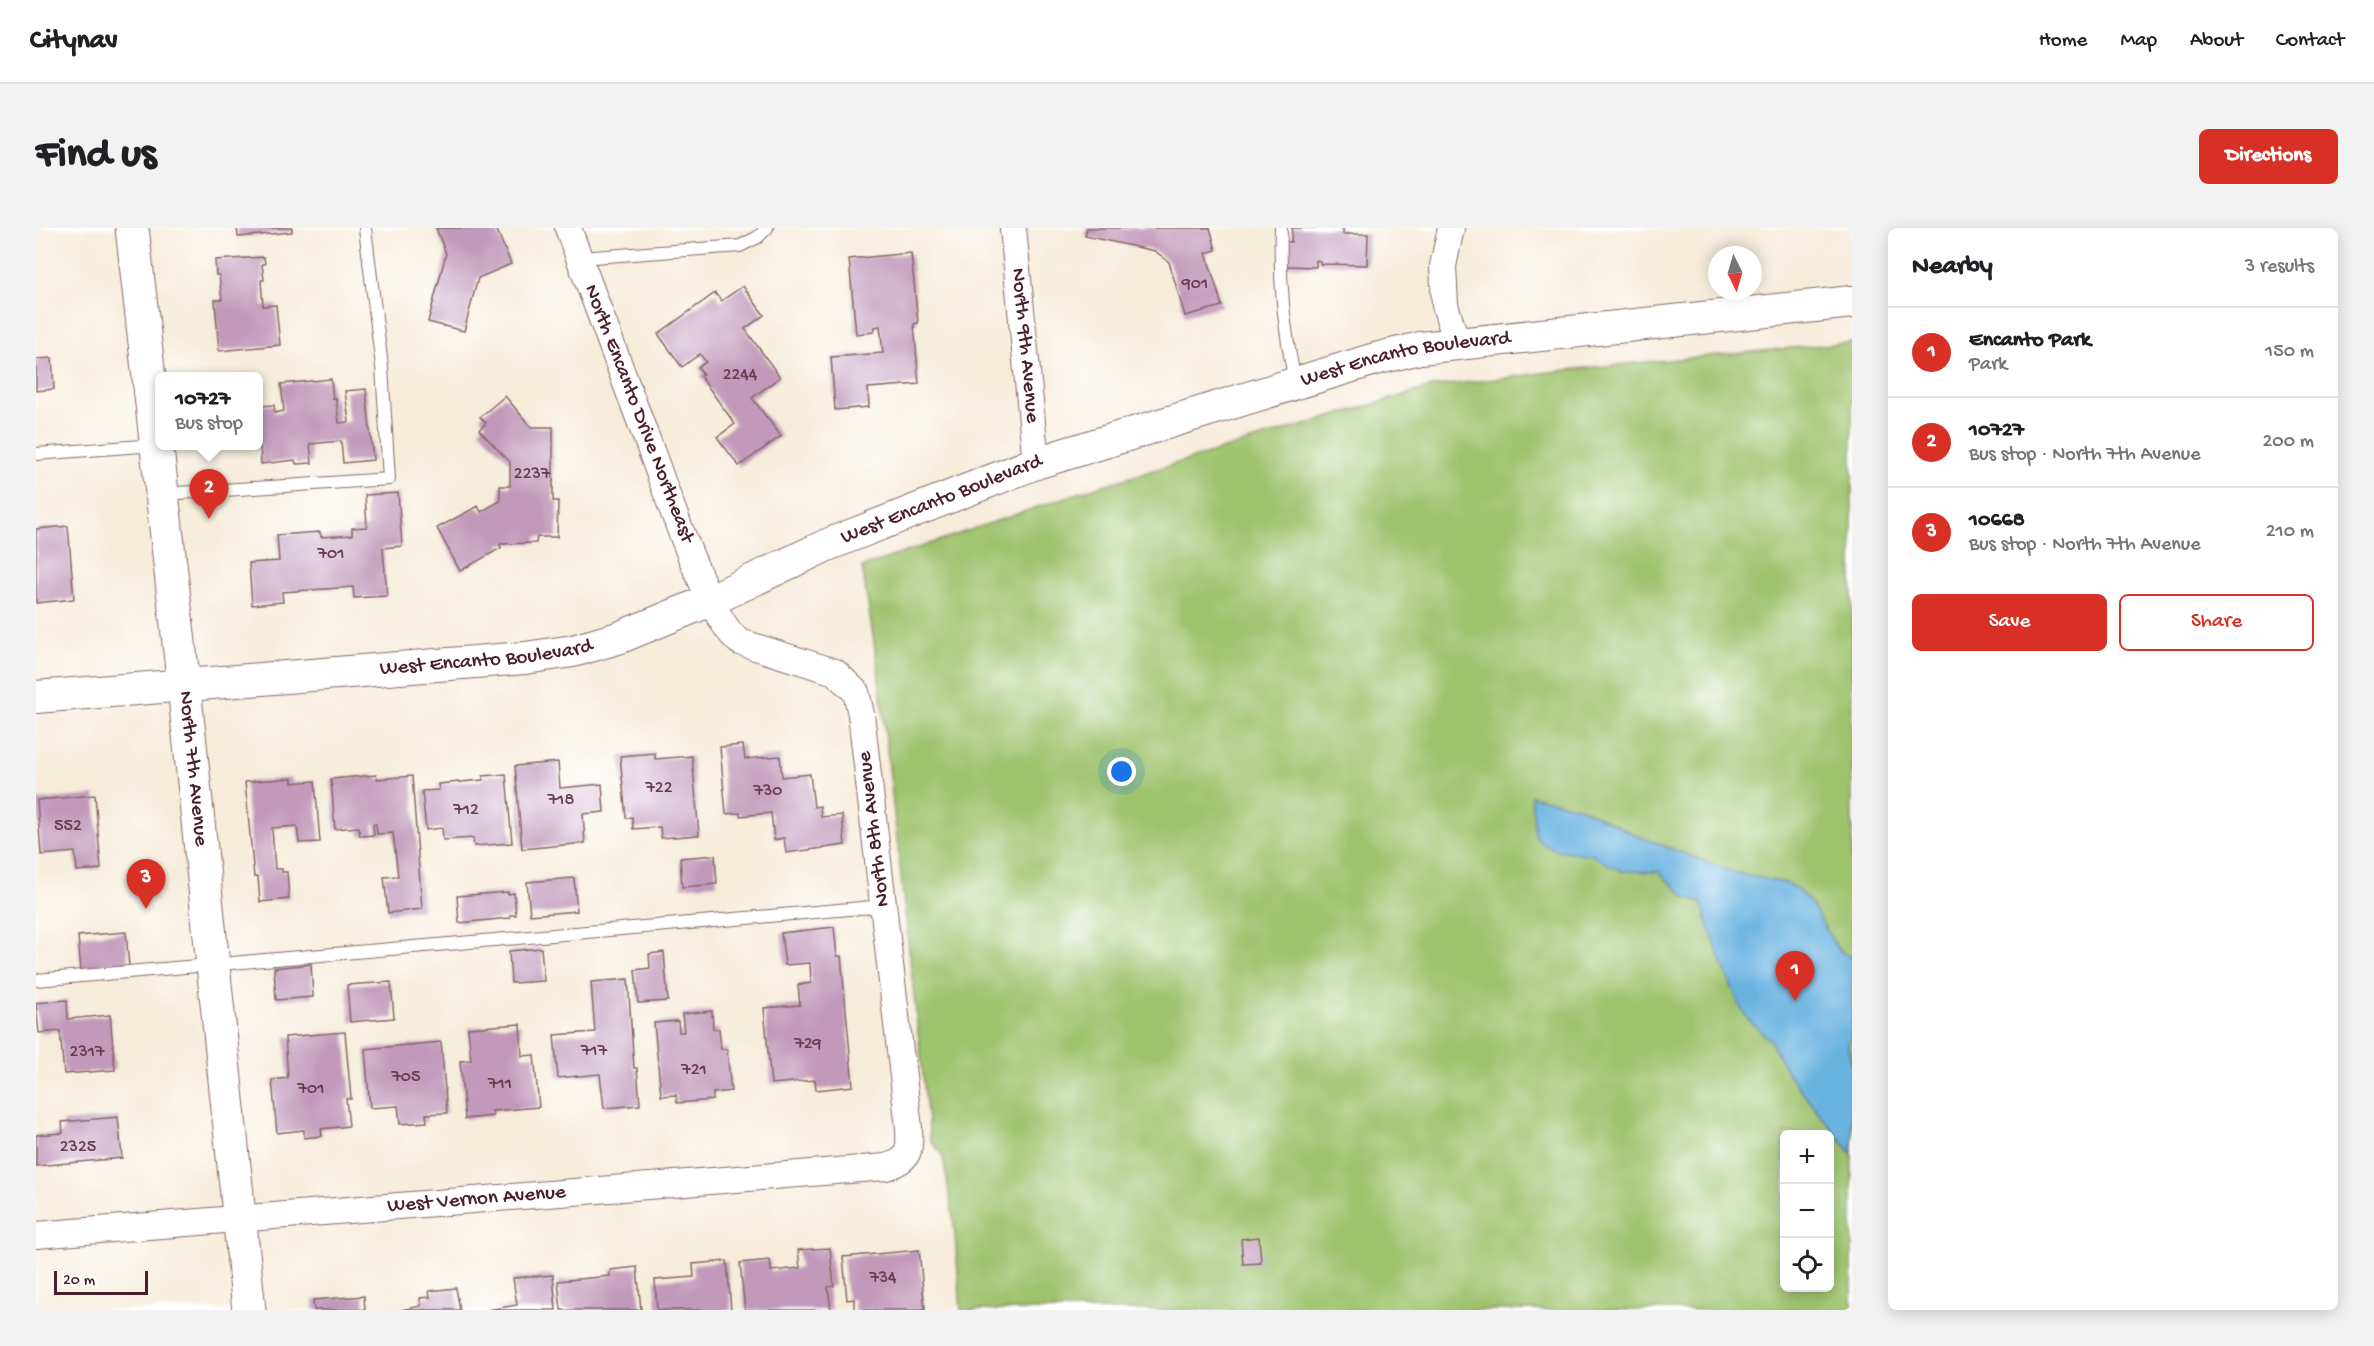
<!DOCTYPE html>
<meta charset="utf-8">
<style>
body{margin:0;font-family:"Gochi Hand",sans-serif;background:#f2f2f2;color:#202124}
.controls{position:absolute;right:18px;bottom:18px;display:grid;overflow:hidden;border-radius:9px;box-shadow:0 3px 15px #0003}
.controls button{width:54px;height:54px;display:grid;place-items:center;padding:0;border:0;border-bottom:2px solid #e0e0e0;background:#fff;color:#202124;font:30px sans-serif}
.compass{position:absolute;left:1672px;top:18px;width:54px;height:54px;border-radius:50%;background:#fff;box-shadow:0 3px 15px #0003;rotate:175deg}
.scale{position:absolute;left:18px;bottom:15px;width:94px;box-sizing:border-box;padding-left:6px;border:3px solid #4a1f2b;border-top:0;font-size:16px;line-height:21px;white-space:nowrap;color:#4a1f2b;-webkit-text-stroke:4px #fff;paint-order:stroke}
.you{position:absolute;left:1086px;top:544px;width:21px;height:21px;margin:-15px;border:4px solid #fff;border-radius:50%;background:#1a73e8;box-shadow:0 0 0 9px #1a73e833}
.badge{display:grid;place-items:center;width:39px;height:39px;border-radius:50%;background:#d93025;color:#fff;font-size:20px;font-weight:700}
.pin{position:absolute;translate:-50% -50px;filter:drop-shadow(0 2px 3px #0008)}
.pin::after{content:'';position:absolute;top:32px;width:21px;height:18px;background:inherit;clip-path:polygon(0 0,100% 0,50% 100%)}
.popup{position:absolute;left:119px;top:144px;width:108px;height:78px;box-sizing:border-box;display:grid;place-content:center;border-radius:9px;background:#fff;filter:drop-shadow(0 2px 4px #0005);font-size:20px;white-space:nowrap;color:#757577}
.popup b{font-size:22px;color:#202124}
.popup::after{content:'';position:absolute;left:50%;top:100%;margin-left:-12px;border:12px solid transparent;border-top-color:#fff}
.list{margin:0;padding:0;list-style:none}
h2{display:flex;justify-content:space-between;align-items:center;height:78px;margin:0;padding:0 24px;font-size:26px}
h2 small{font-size:20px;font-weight:400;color:#757577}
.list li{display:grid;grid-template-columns:39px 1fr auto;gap:18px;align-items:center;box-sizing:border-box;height:90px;padding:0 24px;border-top:2px solid #e0e0e0}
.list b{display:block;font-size:22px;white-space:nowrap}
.list p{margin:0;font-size:20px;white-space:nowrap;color:#757577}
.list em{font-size:20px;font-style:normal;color:#757577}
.actions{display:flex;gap:12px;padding:18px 24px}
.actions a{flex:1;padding:14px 0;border:2px solid #d93025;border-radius:9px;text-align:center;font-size:21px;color:#d93025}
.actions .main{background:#d93025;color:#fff}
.icon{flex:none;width:33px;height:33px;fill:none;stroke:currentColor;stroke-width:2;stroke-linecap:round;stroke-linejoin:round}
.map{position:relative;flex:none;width:1816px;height:1082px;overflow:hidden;border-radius:9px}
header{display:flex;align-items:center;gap:36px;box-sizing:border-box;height:84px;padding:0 30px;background:#fff;border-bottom:2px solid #e0e0e0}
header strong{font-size:28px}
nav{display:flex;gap:33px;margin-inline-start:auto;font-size:21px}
.intro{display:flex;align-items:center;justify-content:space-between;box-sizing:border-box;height:144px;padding:0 36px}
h1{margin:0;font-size:42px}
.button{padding:15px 27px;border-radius:9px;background:#d93025;color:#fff;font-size:21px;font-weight:700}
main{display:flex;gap:36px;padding:0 36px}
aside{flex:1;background:#fff;border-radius:9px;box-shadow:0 3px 15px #0003}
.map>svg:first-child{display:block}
.green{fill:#9ec36d;stroke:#74714c;stroke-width:1.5;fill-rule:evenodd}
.water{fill:#67b2e0;stroke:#586886;stroke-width:1.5}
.building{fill:#c199bb}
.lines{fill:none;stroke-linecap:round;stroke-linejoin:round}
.service-casing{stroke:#866768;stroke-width:14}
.minor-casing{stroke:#866768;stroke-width:28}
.tertiary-casing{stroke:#866768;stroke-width:34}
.secondary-casing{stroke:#866768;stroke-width:35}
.service{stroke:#fff;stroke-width:12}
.minor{stroke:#fff;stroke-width:26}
.tertiary{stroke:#fff;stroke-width:32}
.secondary{stroke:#fff;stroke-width:33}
.labels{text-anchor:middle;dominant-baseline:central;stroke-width:4.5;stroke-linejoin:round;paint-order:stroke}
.number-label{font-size:18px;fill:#683e4f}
.street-label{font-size:21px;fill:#4a1f2b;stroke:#fff}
</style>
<header>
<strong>Citynav</strong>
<nav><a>Home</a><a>Map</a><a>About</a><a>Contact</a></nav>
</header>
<div class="intro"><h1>Find us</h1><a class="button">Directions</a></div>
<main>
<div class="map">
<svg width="1816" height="1082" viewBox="0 0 1816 1082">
<rect width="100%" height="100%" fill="#fff"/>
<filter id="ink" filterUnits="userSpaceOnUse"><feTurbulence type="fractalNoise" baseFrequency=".0167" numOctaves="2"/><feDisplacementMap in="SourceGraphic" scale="12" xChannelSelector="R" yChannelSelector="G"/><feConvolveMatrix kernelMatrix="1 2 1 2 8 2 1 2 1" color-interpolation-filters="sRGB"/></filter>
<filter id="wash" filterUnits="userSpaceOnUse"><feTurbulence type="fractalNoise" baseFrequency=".008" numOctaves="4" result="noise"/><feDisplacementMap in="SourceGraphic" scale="24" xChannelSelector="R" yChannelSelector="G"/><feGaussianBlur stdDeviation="1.35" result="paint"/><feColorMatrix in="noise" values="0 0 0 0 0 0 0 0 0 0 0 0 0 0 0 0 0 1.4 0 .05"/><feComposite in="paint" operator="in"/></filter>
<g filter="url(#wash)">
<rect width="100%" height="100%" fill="#f6ecd9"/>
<path class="green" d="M1816,114V1082H925L918,996L910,946L906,926L894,912L842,440L826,339L1048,263L1395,159L1530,142ZM1748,906H1794V1060H1748Z"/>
<path class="water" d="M1495,568L1546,580L1602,608L1700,645L1750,655L1760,660L1775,675L1798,715L1803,722L1816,730V803L1812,816L1816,840V926L1752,846L1734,812L1712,791L1703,777L1683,728L1665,674L1650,669L1623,644L1585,643L1556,627L1521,622L1507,616L1499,607Z"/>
<g id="blocks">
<path class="building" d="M201,0H256V4L202,9Z
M400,0H460L475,36L442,50L428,103L392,94L410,26Z
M1051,0H1174L1180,22L1170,25L1186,78L1149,88L1133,34L1119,23L1049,8Z
M1256,0H1307V6H1332L1331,37L1284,36V33L1280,32V39L1250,38V14H1255Z
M875,25L882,95L878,96L883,156L832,160L833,179L799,182L795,129L847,125L844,98L839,99L838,104L820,106L813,31Z
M228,29L229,36H226L228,52H225L227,78L240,77L244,117L183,123L179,72H186L183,47H180L179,32Z
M707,58L728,87L709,101L744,149L716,170L745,208L703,238L681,209L699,196L664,148L667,146L662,139L670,134L664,126L646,139L622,106L679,65L685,73Z
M16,130L18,161L0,163V131Z
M295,151L297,171L300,170L303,195L313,194L309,163L330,161L337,232L307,235L305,213L274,216L276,235L260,236L259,232L225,236L222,178L238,177L239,185L248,183L245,156Z
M469,168L495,199H517V273H522L521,309H501L500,315L464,316L465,320L424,343L401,300L442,278L445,284L464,273V258H474V234L443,202L450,195L444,189Z
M362,265L366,318L347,320L351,368L318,370L317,359L246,364L247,374L216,377L213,335L243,333L241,307L284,304L285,309L316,307V300L331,299L329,267Z
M32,298L38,371L0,375V301Z
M707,517L709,531L744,528L746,549L774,546L778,579L784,578L785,589L806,587L809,617L750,625L748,610L738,612L735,585L704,588V585L690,586L684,519Z
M619,525V531L656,528L663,607L625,610L624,599L597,601L596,589L590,590L584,528Z
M522,534L524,560L566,556L568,584L547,586L549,615L486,621L479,538Z
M470,546L476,615L438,618L437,610L407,612L406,600L390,602L386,563L403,562L402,556L447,552V548Z
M340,547L341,551L376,548L386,681L352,685L348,649L362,648L357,605L341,606L340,596H337L338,607L324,608L323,599L299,601L295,551Z
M256,550V555L279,553L284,614L263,615L261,598L236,600L239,641H246V644H251L253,671L224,674L222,649H218L209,554Z
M59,567L65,641L41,643L39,624L5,627L1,572Z
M679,627L681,656L646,659L644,630Z
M538,650L541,683L494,687L491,654Z
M472,664V666L478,665L480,687H474V690L423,695L421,668Z
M798,699L801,728H805L817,858L780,862L779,852L735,856L728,780L764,777L762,757L775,755L774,735L749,737L745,705Z
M90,704L93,739L45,743L42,708Z
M505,720L508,753L475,755L473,723Z
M628,724L632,773L602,775L599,742L614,740L613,726Z
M275,736L277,769L240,772L238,740Z
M592,751L598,840H601L604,877L568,880L564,846L522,850L518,807L559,804L555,754Z
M355,754L358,790L314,794L311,757Z
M31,772L32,791L74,787L79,842L28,846L24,803L3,805L0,775Z
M676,783L677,801H683L685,821H691L695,863L677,865V872L641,875L640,867L625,868L618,795L642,793L643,804H648L646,786Z
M484,796L486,828L498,827L503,879L456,883L457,888L429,891L424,833L435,832L432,800Z
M309,804L315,871H310L313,898L285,901L286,908L268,910V902L241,905L236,852L252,850L249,809Z
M405,814L411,885L390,886L391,894L364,896L362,878L334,880L329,821Z
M82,889L86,930L0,938V907L27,905L26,894Z
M1223,1009L1225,1035L1207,1036L1205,1011Z
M794,1020L798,1058L792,1059L795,1082H709L704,1035L734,1032L735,1043L764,1040L762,1022Z
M883,1022L889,1082H818V1071L811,1072L807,1029Z
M691,1033L695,1082H621L619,1052L658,1049L657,1036Z
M601,1039L605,1082H525L522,1053L574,1048V1042Z
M517,1047L520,1082H451L481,1077L477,1050Z
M420,1060L424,1082H365L385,1078L384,1070L394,1069L393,1063Z
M328,1068L329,1082H278L277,1072Z"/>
</g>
</g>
<g filter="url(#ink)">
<use href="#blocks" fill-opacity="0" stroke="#866768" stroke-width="1.5"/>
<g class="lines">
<g class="service-casing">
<path id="service" d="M1245,0C1243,56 1248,99 1259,154
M544,30L704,18L722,9L731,0
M0,226L119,217
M127,266L353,251L346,139L329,0
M0,752L848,678"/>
</g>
<g class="minor-casing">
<g id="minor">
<path id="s1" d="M977,0L1000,235"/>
<path d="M1415,0L1407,38L1409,77L1421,115"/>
<path id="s2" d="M0,1007L850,939C874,932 874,923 873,900L825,486L820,464L799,444L704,414C672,393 626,250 610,209C584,139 558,69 532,0"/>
</g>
</g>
<g class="tertiary-casing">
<g id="tertiary">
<path id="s3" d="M0,469L489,430L537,423L582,410L675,372L791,317L1000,235L1339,131L1384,120L1816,74"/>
</g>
</g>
<g class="secondary-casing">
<g id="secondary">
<path id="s4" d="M96,0L148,459L213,1082"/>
</g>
</g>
<use href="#service" class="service"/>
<use href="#minor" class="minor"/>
<use href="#tertiary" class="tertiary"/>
<use href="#secondary" class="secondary"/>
</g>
</g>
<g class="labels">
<g class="number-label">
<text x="1159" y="56">901</text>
<text x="704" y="147">2244</text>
<text x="496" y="246">2237</text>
<text x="295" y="326">701</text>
<text x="623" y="560">722</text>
<text x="732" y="563">730</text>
<text x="525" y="572">718</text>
<text x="430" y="582">712</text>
<text x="32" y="598">552</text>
<text x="772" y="816">729</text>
<text x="558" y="823">717</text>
<text x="51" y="824">2317</text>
<text x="658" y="842">721</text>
<text x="370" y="849">705</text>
<text x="464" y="856">711</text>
<text x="275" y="861">701</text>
<text x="42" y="919">2325</text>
<text x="847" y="1050">734</text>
</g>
<g class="street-label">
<text stroke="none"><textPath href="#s1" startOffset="118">North 9th Avenue</textPath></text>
<text stroke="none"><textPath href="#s3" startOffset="1424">West Encanto Boulevard</textPath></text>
<text transform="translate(602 186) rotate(69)">North Encanto Drive Northeast</text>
<text stroke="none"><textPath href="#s3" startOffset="938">West Encanto Boulevard</textPath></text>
<text stroke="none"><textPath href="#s3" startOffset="452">West Encanto Boulevard</textPath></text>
<text stroke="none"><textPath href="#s4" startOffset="544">North 7th Avenue</textPath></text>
<text transform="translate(839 601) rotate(-97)">North 8th Avenue</text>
<text stroke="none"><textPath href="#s2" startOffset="442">West Vernon Avenue</textPath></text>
</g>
</g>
</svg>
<div class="controls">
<button>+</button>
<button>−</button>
<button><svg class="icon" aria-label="locate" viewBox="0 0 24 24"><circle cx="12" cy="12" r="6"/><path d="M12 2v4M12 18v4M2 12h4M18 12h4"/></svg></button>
</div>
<svg class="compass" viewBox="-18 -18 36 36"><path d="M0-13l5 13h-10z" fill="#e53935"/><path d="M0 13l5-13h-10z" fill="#757577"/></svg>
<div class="scale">20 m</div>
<div class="you"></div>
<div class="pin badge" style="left:1759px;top:773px">1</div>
<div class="pin badge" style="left:173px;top:291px">2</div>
<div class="popup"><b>10727</b>Bus stop</div>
<div class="pin badge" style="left:110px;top:681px">3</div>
</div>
<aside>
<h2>Nearby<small>3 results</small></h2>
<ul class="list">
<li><span class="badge">1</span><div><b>Encanto Park</b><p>Park</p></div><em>150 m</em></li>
<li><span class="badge">2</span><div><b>10727</b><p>Bus stop · North 7th Avenue</p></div><em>200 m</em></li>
<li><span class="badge">3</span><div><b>10668</b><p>Bus stop · North 7th Avenue</p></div><em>210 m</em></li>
</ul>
<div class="actions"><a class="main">Save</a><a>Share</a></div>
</aside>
</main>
